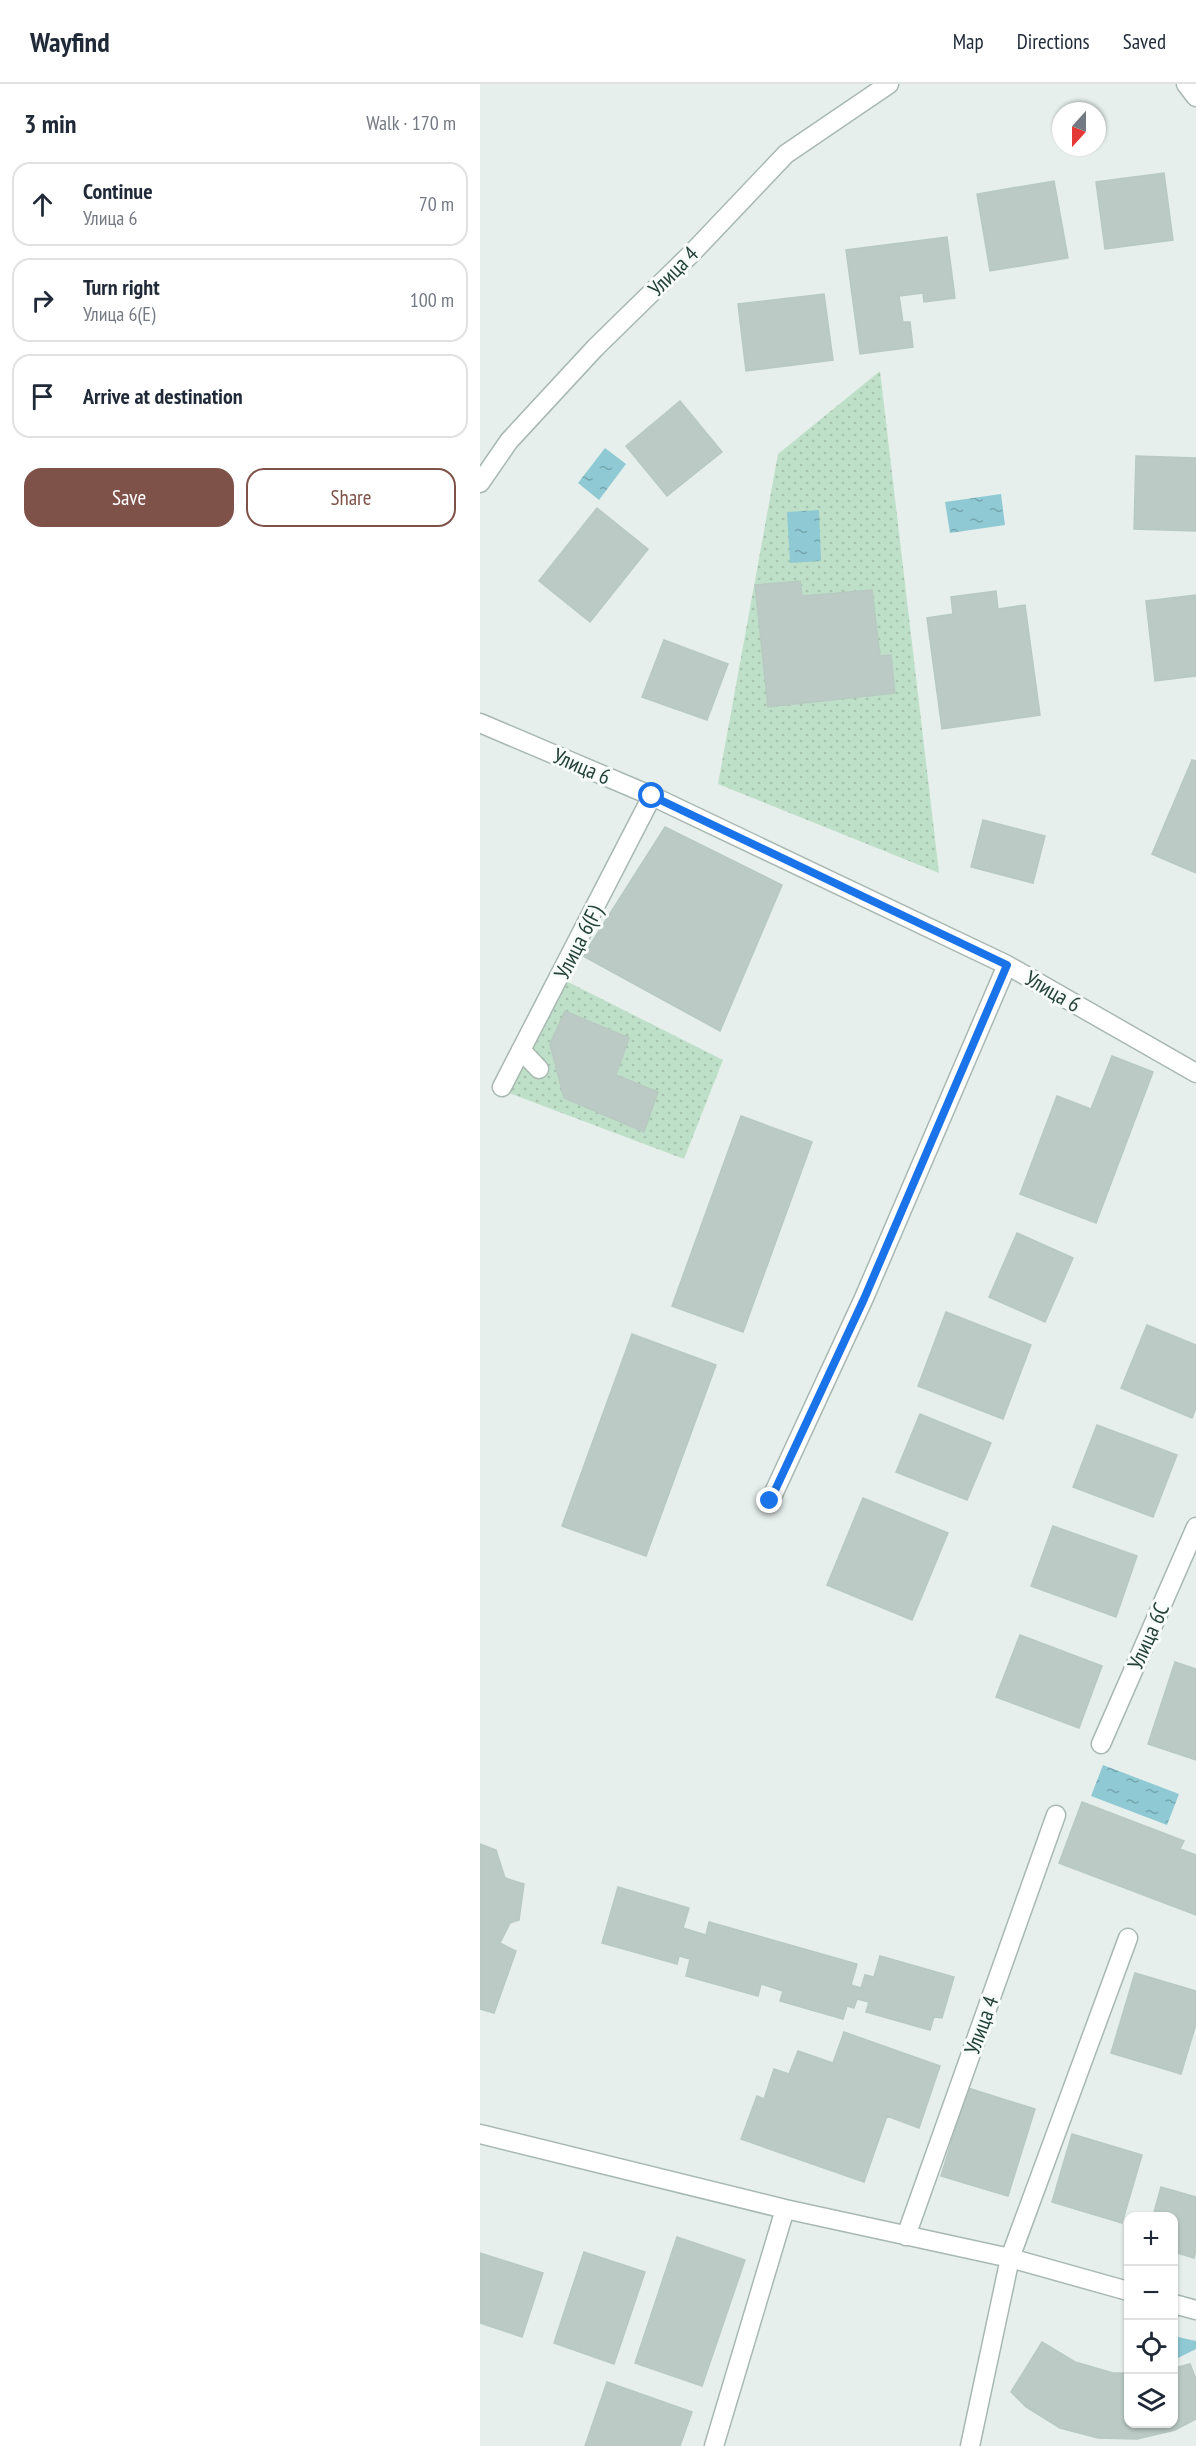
<!DOCTYPE html>
<meta charset="utf-8">
<style>
body{margin:0;font-family:"PT Sans Narrow",sans-serif;background:#f2f2f3;color:#1f2937}
.controls{position:absolute;right:18px;bottom:18px;display:grid;overflow:hidden;border-radius:12px;box-shadow:0 2px 4px #0004}
.controls button{width:54px;height:54px;display:grid;place-items:center;padding:0;border:0;border-bottom:2px solid #e0e1e3;background:#fff;color:#1f2937;font:30px sans-serif}
.compass{position:absolute;left:572px;top:18px;width:54px;height:54px;border-radius:50%;background:#fff;box-shadow:0 2px 4px #0004;rotate:201deg}
.stop{position:absolute;width:18px;height:18px;margin:-14px;border:4px solid #1a73e8;border-radius:50%;background:#fff}
.stop.end{background:#1a73e8;border-color:#fff;box-shadow:0 2px 6px #0008}
.list{margin:0;padding:0;list-style:none}
h2{display:flex;justify-content:space-between;align-items:center;height:78px;margin:0;padding:0 24px;font-size:26px}
h2 small{font-size:20px;font-weight:400;color:#747a83}
.list li{display:grid;grid-template-columns:39px 1fr auto;gap:18px;align-items:center;box-sizing:border-box;height:84px;margin:0 12px 12px;padding:0 12px;border:2px solid #e0e1e3;border-radius:18px}
.list b{display:block;font-size:22px;white-space:nowrap}
.list p{margin:0;font-size:20px;white-space:nowrap;color:#747a83}
.list em{font-size:20px;font-style:normal;color:#747a83}
.actions{display:flex;gap:12px;padding:18px 24px}
.actions a{flex:1;padding:14px 0;border:2px solid #7f5249;border-radius:18px;text-align:center;font-size:21px;color:#7f5249}
.actions .main{background:#7f5249;color:#fff}
.icon{flex:none;width:33px;height:33px;fill:none;stroke:currentColor;stroke-width:2;stroke-linecap:round;stroke-linejoin:round}
.map{position:relative;flex:none;width:716px;height:2362px;overflow:hidden}
header{display:flex;align-items:center;gap:36px;box-sizing:border-box;height:84px;padding:0 30px;background:#fff;border-bottom:2px solid #e0e1e3}
header strong{font-size:28px}
nav{display:flex;gap:33px;margin-inline-start:auto;font-size:21px}
main{display:flex}
aside{flex:1;background:#fff}
.map>svg:first-child{display:block}
.garden{fill:url(#garden-dots)}
.water{fill:url(#water-ripples)}
.building{fill:#bbcac4;stroke:#b8c9c2;stroke-width:1.5}
.lines{fill:none;stroke-linecap:round;stroke-linejoin:round}
.service-casing{stroke:#a8b8b2;stroke-width:21}
.minor-casing{stroke:#a8b8b2;stroke-width:21}
.service{stroke:#fff;stroke-width:18}
.minor{stroke:#fff;stroke-width:18}
.route{stroke:#1a73e8;stroke-width:8}
.labels{text-anchor:middle;dominant-baseline:central;stroke-width:6;stroke-linejoin:round;paint-order:stroke}
.street-label{font-size:22px;fill:#24423a;stroke:#f7fbf9}
</style>
<header>
<strong>Wayfind</strong>
<nav><a>Map</a><a>Directions</a><a>Saved</a></nav>
</header>
<main>
<aside>
<h2>3 min<small>Walk · 170 m</small></h2>
<ul class="list">
<li><svg class="icon" aria-label="ahead" viewBox="0 0 24 24"><path d="M12 20V5M6 11l6-6 6 6"/></svg><div><b>Continue</b><p>Улица 6</p></div><em>70 m</em></li>
<li><svg class="icon" aria-label="right" viewBox="0 0 24 24"><path d="M7 20v-9h11M14 6l5 5-5 5"/></svg><div><b>Turn right</b><p>Улица 6(E)</p></div><em>100 m</em></li>
<li><svg class="icon" aria-label="arrive" viewBox="0 0 24 24"><path d="M6 21V4h12l-3 4 3 4H6"/></svg><div><b>Arrive at destination</b></div></li>
</ul>
<div class="actions"><a class="main">Save</a><a>Share</a></div>
</aside>
<div class="map">
<svg width="716" height="2362" viewBox="0 0 716 2362">
<defs>
<pattern id="garden-dots" width="8" height="8" patternUnits="userSpaceOnUse" patternTransform="scale(1.5)"><rect width="8" height="8" fill="#bfe0c8"/><path d="M2 2h.1M6 6h.1" fill="none" stroke="#a4c1ad" stroke-width="1.8" stroke-linecap="round"/></pattern>
<pattern id="water-ripples" width="26" height="14" patternUnits="userSpaceOnUse" patternTransform="scale(1.5)"><rect width="26" height="14" fill="#8ec9d4"/><path d="M2 4q2-2 4 0t4 0M15 11q2-2 4 0t4 0" fill="none" stroke="#74a5ad"/></pattern>
</defs>
<rect width="100%" height="100%" fill="#e6efeb"/>
<path class="garden" d="M400,287L459,789L238,700L298,370Z
M86,897L243,976L204,1075L29,1009Z"/>
<path class="water" d="M125,364L146,380L119,416L98,399Z
M521,410L525,441L470,449L465,418Z
M339,426L341,477L310,479L307,428Z
M623,1681L699,1710L687,1741L611,1712Z
M694,2252L716,2257V2265L694,2276Z"/>
<path class="building" d="M684,89L693,156L625,165L616,98Z
M574,97L588,174L510,187L497,110Z
M467,153L475,214L444,218L443,209L419,212L423,238H430L433,263L380,270L366,166Z
M344,210L353,276L266,287L258,220Z
M200,317L242,368L187,412L146,362Z
M656,372L716,374V447L654,445Z
M117,424L168,465L110,538L59,497Z
M320,497L322,512L392,506L400,572L411,571L415,609L288,623L275,501Z
M516,507L518,525L545,521L560,631L462,645L447,534L473,530L471,513Z
M716,511V592L675,597L666,517Z
M184,556L248,580L227,636L162,613Z
M712,676L716,677V789L672,770Z
M503,736L565,752L553,799L491,783Z
M185,743L302,801L240,947L103,872Z
M85,927L149,954L136,991L178,1008L164,1048L84,1014L70,960Z
M632,972L673,988L616,1139L540,1110L577,1012L611,1025Z
M261,1032L332,1058L263,1248L192,1222Z
M537,1149L593,1174L565,1238L509,1213Z
M466,1228L551,1261L523,1335L438,1302Z
M667,1241L716,1261V1324L712,1334L641,1304Z
M152,1250L236,1281L166,1472L82,1442Z
M440,1330L511,1359L487,1416L416,1388Z
M617,1341L697,1371L673,1433L593,1403Z
M383,1414L468,1449L432,1536L347,1501Z
M573,1442L657,1472L636,1533L551,1502Z
M540,1551L622,1582L599,1644L516,1613Z
M695,1578L716,1585V1676L668,1660Z
M602,1718L704,1757L700,1765L716,1771V1831L579,1779Z
M0,1760L16,1766L25,1794L44,1800L39,1836L30,1839L20,1859L36,1867L14,1929L0,1925Z
M138,1803L209,1824L203,1844L226,1851L229,1838L377,1880L371,1901L381,1904L385,1891L394,1893L400,1872L474,1893L462,1934L454,1933L450,1946L386,1928L389,1918L377,1915L374,1924L367,1922L363,1935L300,1917L303,1907L281,1900L278,1912L206,1892L210,1875L199,1872L197,1880L122,1859Z
M655,1889L716,1907V1940L701,1990L631,1969Z
M364,1948L460,1982L439,2044L407,2032L384,2098L261,2055L277,2012L284,2015L294,1985L309,1990L318,1967L353,1979Z
M488,2004L555,2025L528,2112L461,2092Z
M592,2050L662,2071L642,2139L572,2118Z
M681,2103L716,2113V2166L714,2174L694,2168V2132H673Z
M197,2153L265,2176L222,2302L155,2279Z
M104,2168L165,2188L134,2280L74,2259Z
M0,2169L63,2189L42,2253L0,2239Z
M562,2258L595,2278L633,2289H648V2340H694V2284L710,2280L716,2295V2335L695,2346L657,2355L618,2354L580,2344L546,2323L531,2308Z
M127,2298L212,2328L200,2362H105Z"/>
<g class="lines">
<g class="service-casing">
<path id="service" d="M41,966L59,985"/>
</g>
<g class="minor-casing">
<path id="minor" d="M706,0L716,13
M0,399L29,357L115,264L212,169L306,70L409,0
M0,639L172,712L527,881L716,989
M22,1003L172,712
M290,1417L384,1214L527,881
M621,1660L716,1443
M0,2050L305,2125L530,2174L648,2207
M426,2152L576,1731
M694,2220L716,2226
M234,2362L305,2125
M490,2362L530,2174L648,1854"/>
</g>
<use href="#service" class="service"/>
<use href="#minor" class="minor"/>
</g>
<g class="lines">
<path class="route" d="M172,712L527,881L384,1215L290,1417"/>
</g>
<g class="labels">
<g class="street-label">
<text transform="translate(193 187) rotate(-45)">Улица 4</text>
<text transform="translate(102 682) rotate(23)">Улица 6</text>
<text transform="translate(98 858) rotate(-63)">Улица 6(F)</text>
<text transform="translate(573 907) rotate(30)">Улица 6</text>
<text transform="translate(668 1552) rotate(-66)">Улица 6C</text>
<text transform="translate(501 1941) rotate(-70)">Улица 4</text>
</g>
</g>
</svg>
<div class="controls">
<button>+</button>
<button>−</button>
<button><svg class="icon" aria-label="locate" viewBox="0 0 24 24"><circle cx="12" cy="12" r="6"/><path d="M12 2v4M12 18v4M2 12h4M18 12h4"/></svg></button>
<button><svg class="icon" aria-label="layers" viewBox="0 0 24 24"><path d="M12 4l9 5-9 5-9-5zM3 14l9 5 9-5"/></svg></button>
</div>
<svg class="compass" viewBox="-18 -18 36 36"><path d="M0-13l5 13h-10z" fill="#e53935"/><path d="M0 13l5-13h-10z" fill="#747a83"/></svg>
<div class="stop" style="left:172px;top:712px"></div>
<div class="stop end" style="left:290px;top:1417px"></div>
</div>
</main>
